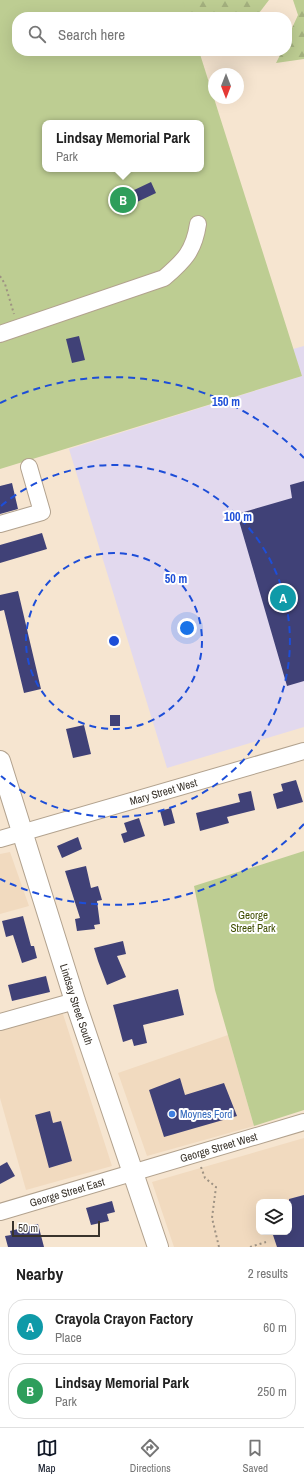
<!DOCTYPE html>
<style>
body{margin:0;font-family:"Archivo Narrow",sans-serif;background:#f2f2f2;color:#222}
.controls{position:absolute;right:12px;bottom:12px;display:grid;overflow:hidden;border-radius:8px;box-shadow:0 4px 16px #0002}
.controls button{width:36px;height:36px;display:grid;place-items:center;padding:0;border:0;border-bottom:1px solid #e0e0e0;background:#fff;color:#222;font:20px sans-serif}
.compass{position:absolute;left:208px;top:68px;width:36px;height:36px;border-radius:50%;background:#fff;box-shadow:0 4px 16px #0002;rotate:180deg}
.scale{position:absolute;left:12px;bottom:10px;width:88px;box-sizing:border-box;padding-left:4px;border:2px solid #39332b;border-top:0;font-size:11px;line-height:14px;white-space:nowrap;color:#39332b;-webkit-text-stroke:3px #fff;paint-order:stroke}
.you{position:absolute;left:187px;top:628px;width:14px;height:14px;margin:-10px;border:3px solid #fff;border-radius:50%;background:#1a73e8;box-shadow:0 0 0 6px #1a73e833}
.badge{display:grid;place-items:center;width:26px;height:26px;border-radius:50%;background:#111827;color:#fff;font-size:13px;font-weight:700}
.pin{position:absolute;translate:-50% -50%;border:2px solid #fff;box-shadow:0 1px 4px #0006}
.popup{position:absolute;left:42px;top:120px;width:162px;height:52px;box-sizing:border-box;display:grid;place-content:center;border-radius:8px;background:#fff;filter:drop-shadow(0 1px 3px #0005);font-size:13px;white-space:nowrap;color:#767676}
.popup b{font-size:15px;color:#222}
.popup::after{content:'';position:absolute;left:50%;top:100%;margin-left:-8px;border:8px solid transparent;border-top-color:#fff}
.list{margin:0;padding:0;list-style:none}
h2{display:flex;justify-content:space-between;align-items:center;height:52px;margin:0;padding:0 16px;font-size:17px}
h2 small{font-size:13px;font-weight:400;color:#767676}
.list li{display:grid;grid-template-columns:26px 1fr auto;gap:12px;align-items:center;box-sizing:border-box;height:56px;margin:0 8px 8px;padding:0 8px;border:1px solid #e0e0e0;border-radius:16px}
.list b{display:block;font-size:15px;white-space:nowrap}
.list p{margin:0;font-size:13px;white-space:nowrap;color:#767676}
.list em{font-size:13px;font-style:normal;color:#767676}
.icon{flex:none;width:22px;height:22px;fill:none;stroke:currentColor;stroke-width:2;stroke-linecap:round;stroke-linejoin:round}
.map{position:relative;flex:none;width:304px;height:1247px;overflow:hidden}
.search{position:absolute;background:#fff;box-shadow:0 4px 16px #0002;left:12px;right:12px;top:12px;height:44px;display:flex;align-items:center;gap:10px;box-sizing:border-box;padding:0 14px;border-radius:16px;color:#767676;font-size:15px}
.sheet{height:180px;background:#fff}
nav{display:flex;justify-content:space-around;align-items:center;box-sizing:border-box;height:56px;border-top:1px solid #e0e0e0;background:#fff;font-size:11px;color:#767676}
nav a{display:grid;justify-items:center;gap:2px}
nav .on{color:#111827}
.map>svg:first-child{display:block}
.built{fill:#f1dabf;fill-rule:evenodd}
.industrial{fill:#e2d9ee}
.forest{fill:url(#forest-firs)}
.green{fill:#bdcd92;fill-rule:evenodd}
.building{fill:#404177}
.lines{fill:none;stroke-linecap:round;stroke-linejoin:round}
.minor-casing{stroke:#b2a28e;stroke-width:18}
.major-casing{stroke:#b2a28e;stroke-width:22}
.path{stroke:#9e9283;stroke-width:2;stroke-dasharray:2 3;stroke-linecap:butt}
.minor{stroke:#fff;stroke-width:16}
.major{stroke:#fff;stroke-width:20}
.ring{fill:none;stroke:#1d4ed8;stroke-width:2;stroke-dasharray:7 5}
.shop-dot{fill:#3f7fe0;stroke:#fff;stroke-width:1.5}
.labels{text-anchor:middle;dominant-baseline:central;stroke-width:4;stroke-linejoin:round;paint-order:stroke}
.street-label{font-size:11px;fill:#39332b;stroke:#fff}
.park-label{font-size:11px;fill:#3f4d00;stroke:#fff}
.shop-label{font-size:11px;fill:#366cbe;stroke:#fff;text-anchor:start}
.centre{fill:#1d4ed8;stroke:#fff;stroke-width:2}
.ring-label{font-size:12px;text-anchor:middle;font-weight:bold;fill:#1d4ed8;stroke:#fff;stroke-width:4;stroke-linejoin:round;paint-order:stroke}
</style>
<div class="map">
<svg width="304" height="1247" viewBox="0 0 304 1247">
<defs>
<pattern id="forest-firs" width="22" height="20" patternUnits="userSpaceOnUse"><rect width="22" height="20" fill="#bdcd92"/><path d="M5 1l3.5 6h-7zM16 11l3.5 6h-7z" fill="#a3b07e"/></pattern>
</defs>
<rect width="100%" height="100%" fill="#f6e5d0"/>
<path class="built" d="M10,852L29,906L0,914V854Z
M62,1011L112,1166L26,1190L0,1098V1028Z
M228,1035L254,1126L147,1156L118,1073Z
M304,1138V1247H174L152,1182ZM259,1202H289V1232H259Z"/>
<path class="industrial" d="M304,346V727L167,768L69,449L302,376L293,349Z"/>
<path class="forest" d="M116,0H269L256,17H114Z
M293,0H304V59L276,63L282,51H287V39L298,15Z"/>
<path class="green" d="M0,0H183L188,17H17V51H199L302,376L0,469ZM45,123H201V169H45Z
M304,851V1110L254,1126L215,990L194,886Z"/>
<path class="building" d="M151,182L156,193L137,202L132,191Z
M79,336L85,360L72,363L66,339Z
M304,481V681L287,686L237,514L292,498L290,485Z
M12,483L18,509L0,514V486Z
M42,533L47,549L0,563V545Z
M18,591L41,689L24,693L4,610L0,611V595Z
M110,715H120V726H110Z
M84,725L91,754L73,758L66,729Z
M296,780L303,802L277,809L273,794L283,791L281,784Z
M251,791L255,810L227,817L229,823L200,831L196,813L240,802L238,794Z
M171,808L175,823L164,826L160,811Z
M139,818L145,836L124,843L121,834L127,832L124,823Z
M78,837L82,849L62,858L57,846Z
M86,866L91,888L98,886L102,900L97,901L100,924L94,925L95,929L77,931L75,919L80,918L65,871Z
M23,916L31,946H34L37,958L22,963L13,935L6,937L2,921Z
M123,941L126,954L117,956L126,977L107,985L98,961L94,948Z
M46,976L50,992L12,1001L8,985Z
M178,989L184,1015L143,1025L147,1043L134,1046L132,1039L123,1042L113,1005Z
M180,1078L185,1095L224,1083L237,1116L164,1137L149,1090Z
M50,1111L53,1123L61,1121L72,1161L49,1168L35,1115Z
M7,1162L15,1176L0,1184V1166Z
M304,1195V1247H277L272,1232H289V1199Z
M112,1201L115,1212L107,1214L109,1221L91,1225L86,1208Z
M38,1224L44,1247H8L5,1236L11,1235L10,1231Z"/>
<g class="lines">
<g class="minor-casing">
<g id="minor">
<path d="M0,334L164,278C184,261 194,251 198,224"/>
<path d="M0,524L42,512L29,467"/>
<path id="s1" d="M0,839L304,751"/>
<path d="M0,1022L75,1001"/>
<path id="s2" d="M0,1212L304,1122"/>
</g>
</g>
<g class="major-casing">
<g id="major">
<path id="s3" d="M0,761L75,1001L158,1247"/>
</g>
</g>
<path class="path" d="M0,276L5,284L14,314
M201,1167L205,1178L216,1187L212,1218L219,1247
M250,1247L266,1242"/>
<use href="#minor" class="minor"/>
<use href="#major" class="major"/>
</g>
<g class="ring">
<circle cx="114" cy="641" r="88"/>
<path d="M1 506A176 176 0 1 1 1 776"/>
<path d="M304 824A264 264 0 0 1 0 879M0 403A264 264 0 0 1 304 458"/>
</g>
<circle class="shop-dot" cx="172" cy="1114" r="4"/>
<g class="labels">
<g class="street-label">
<text stroke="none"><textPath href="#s1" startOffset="170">Mary Street West</textPath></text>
<text stroke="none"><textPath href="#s3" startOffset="255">Lindsay Street South</textPath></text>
<text stroke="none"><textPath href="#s2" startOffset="228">George Street West</textPath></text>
<text stroke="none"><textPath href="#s2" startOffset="70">George Street East</textPath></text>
</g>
<g class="park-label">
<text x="253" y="915">George<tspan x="253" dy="13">Street Park</tspan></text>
</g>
<g class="shop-label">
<text x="180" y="1114">Moynes Ford</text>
</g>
</g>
<circle cx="114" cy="641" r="6" class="centre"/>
<g class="ring-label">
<text x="226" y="406">150 m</text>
<text x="238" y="521">100 m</text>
<text x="176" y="583">50 m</text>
</g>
</svg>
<div class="controls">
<button><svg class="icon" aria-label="layers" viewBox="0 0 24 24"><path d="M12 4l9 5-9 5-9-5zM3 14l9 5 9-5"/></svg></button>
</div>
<svg class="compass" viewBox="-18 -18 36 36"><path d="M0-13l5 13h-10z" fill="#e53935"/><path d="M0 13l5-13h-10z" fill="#767676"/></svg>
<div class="scale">50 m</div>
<div class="you"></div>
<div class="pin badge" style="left:283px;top:598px;background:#0f9aa8">A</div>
<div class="pin badge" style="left:123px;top:200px;background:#2e9e5b">B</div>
<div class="popup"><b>Lindsay Memorial Park</b>Park</div>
<div class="search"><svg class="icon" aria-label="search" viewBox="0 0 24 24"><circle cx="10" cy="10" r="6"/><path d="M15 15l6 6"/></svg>Search here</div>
</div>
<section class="sheet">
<h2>Nearby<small>2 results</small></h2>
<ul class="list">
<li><span class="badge" style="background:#0f9aa8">A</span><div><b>Crayola Crayon Factory</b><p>Place</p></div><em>60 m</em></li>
<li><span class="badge" style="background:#2e9e5b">B</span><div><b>Lindsay Memorial Park</b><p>Park</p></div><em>250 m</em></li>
</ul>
</section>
<nav>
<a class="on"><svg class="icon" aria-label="map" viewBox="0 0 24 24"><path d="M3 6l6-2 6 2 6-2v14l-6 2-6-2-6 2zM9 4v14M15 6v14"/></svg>Map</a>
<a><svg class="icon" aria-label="directions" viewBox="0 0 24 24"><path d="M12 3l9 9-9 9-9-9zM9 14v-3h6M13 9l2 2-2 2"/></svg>Directions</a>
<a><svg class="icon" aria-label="saved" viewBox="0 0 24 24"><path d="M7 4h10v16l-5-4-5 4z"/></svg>Saved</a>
</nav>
